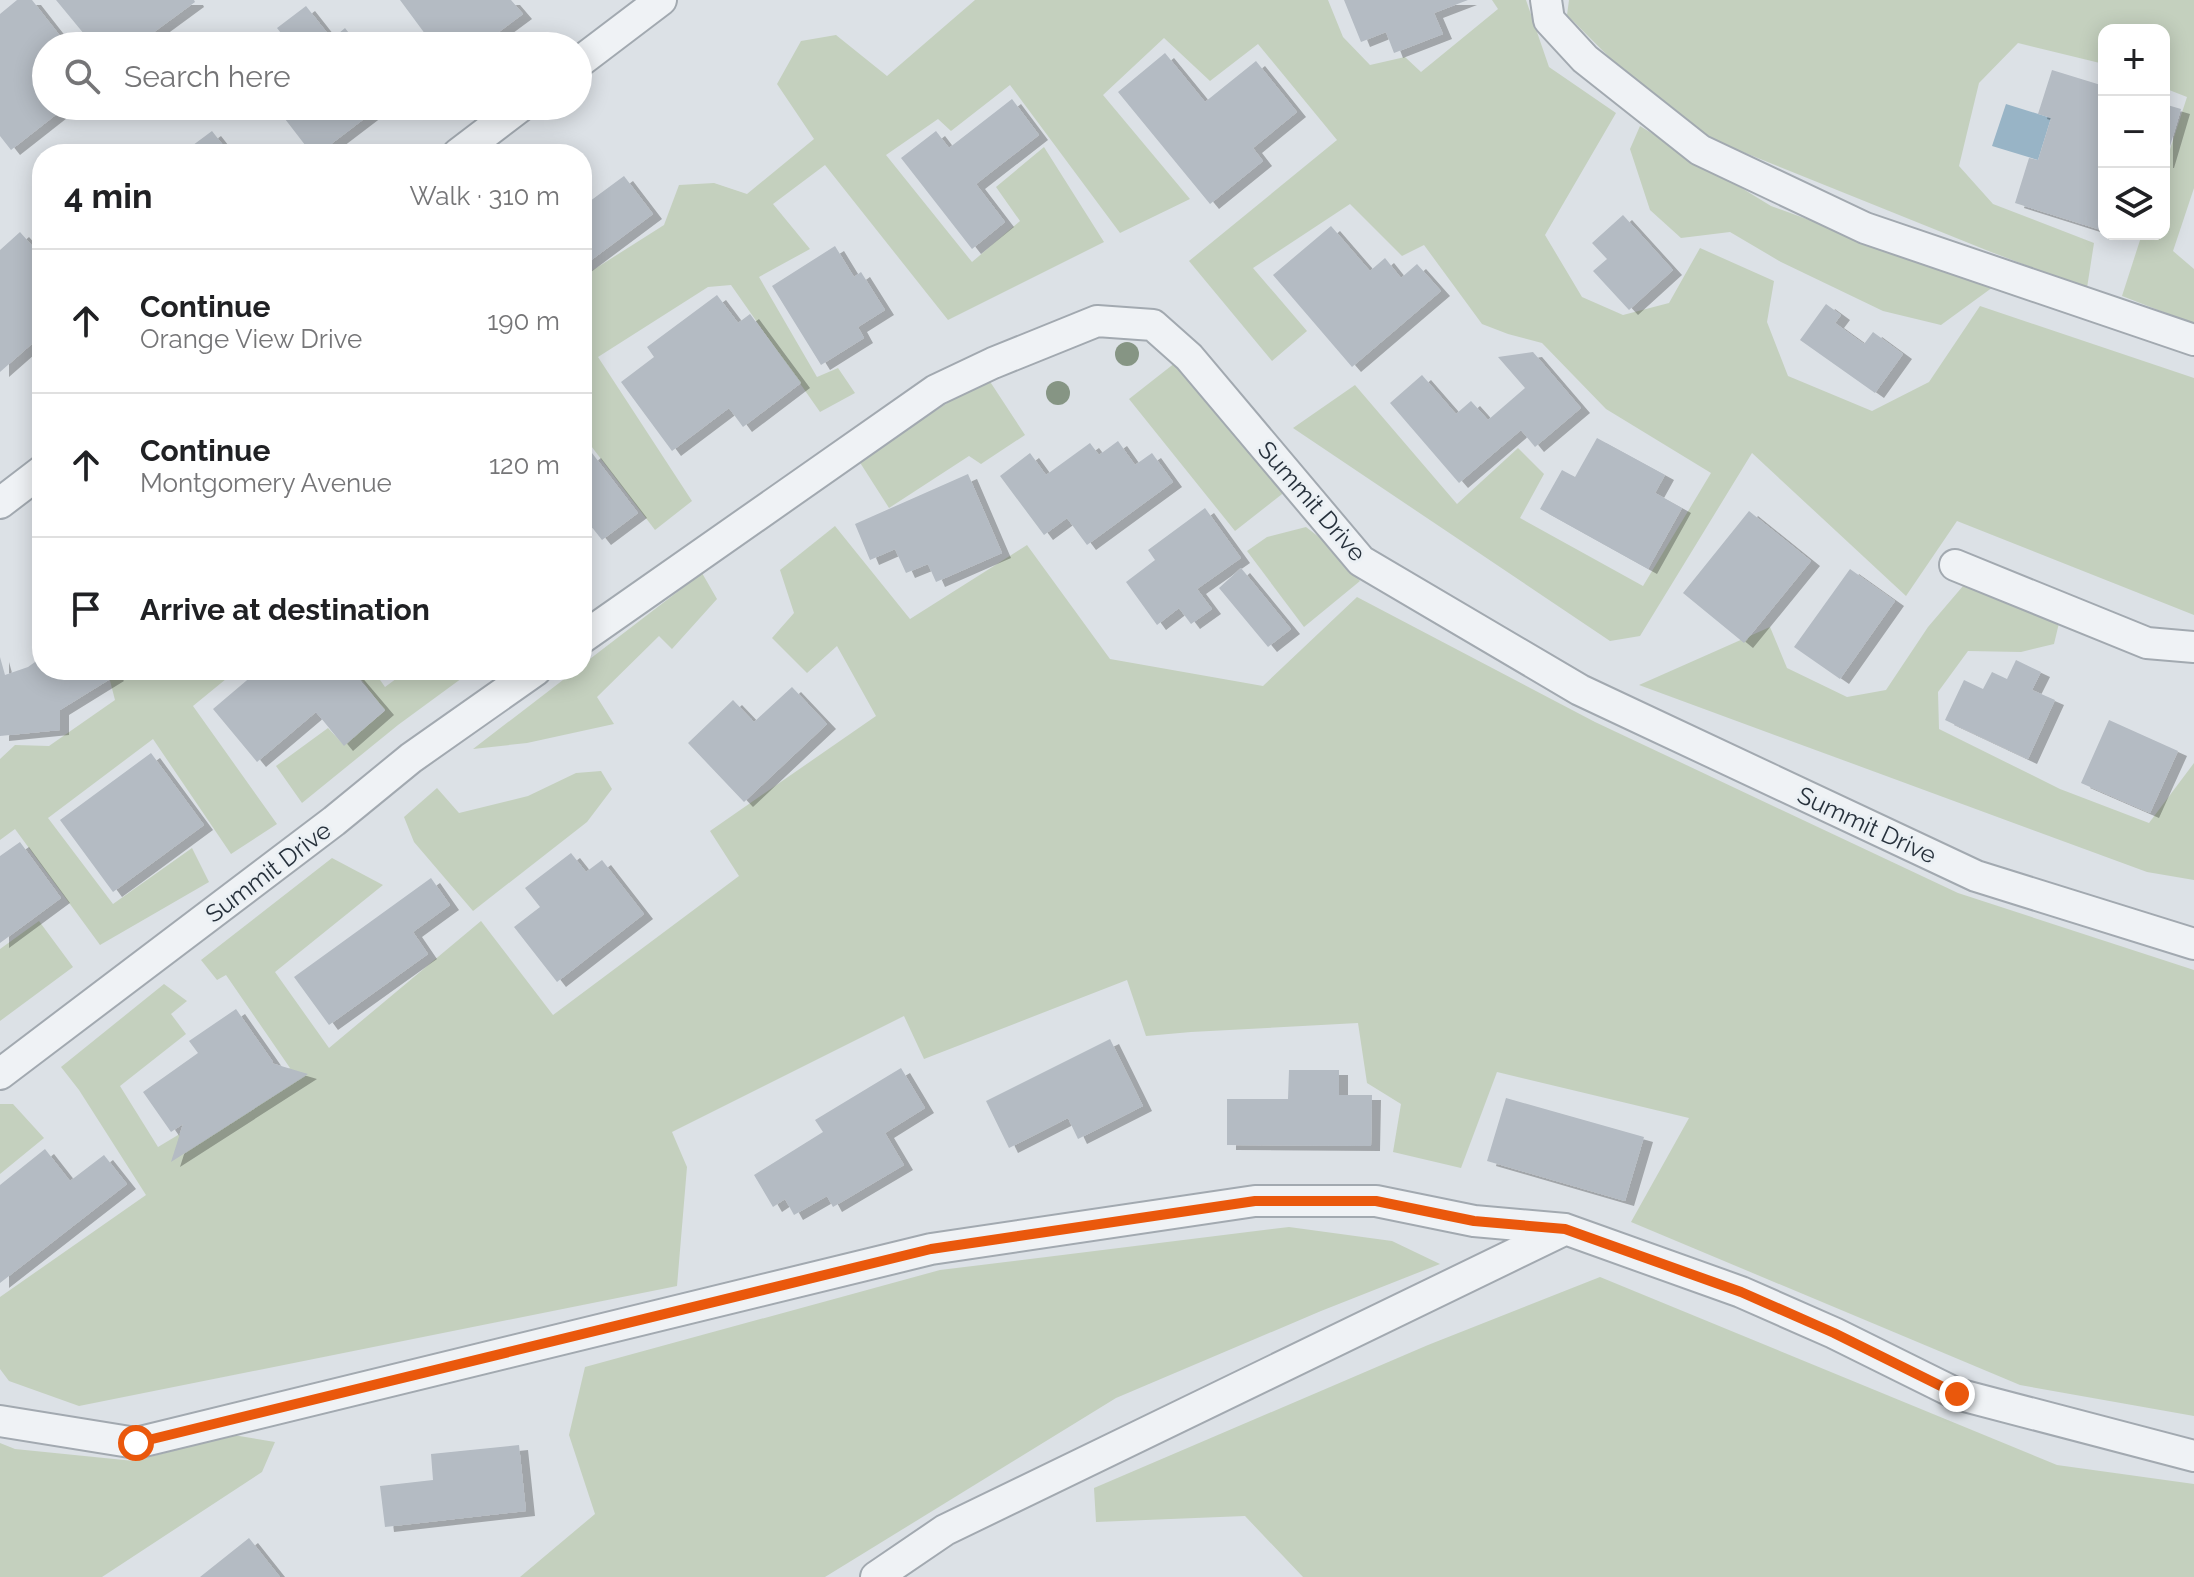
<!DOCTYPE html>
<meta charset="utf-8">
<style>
body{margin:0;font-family:Raleway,sans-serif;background:#f6f6f6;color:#202124}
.controls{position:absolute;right:24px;top:24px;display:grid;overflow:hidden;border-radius:16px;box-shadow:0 4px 20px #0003}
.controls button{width:72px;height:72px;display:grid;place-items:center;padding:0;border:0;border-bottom:2px solid #e0e0e0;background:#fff;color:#202124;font:40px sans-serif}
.stop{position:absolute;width:24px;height:24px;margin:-18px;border:6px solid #ea580c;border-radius:50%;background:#fff}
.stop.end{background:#ea580c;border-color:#fff;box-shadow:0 2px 8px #0008}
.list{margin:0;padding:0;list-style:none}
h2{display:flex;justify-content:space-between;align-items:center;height:104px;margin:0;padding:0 32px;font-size:34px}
h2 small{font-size:26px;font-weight:400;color:#757577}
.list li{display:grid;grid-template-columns:52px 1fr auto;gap:24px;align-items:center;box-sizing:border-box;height:144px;padding:0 32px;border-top:2px solid #e0e0e0}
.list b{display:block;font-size:30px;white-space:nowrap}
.list p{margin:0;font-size:26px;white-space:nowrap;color:#757577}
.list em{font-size:26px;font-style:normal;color:#757577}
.icon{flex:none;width:44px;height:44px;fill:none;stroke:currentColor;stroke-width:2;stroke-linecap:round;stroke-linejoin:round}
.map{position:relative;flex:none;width:2194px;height:1577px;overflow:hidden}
.search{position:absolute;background:#fff;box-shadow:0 4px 20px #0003;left:32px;top:32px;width:560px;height:88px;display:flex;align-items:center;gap:20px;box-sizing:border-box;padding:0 28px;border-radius:44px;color:#757577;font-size:30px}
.panel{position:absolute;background:#fff;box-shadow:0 4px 20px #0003;left:32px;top:144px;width:560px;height:536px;border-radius:32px}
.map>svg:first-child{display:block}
.green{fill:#c4d0be}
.water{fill:#98b4c6}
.building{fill:#b4bbc3;filter:url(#shadow)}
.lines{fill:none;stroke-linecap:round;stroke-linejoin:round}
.minor-casing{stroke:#a2a9b0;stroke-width:34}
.minor{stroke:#eff2f5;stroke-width:30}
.tree{fill:#869584}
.route{stroke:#ea580c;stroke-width:10}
.labels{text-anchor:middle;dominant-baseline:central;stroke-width:6;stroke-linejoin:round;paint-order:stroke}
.street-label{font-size:24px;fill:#27313c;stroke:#ebf0f4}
</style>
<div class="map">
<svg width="2194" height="1577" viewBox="0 0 2194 1577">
<defs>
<filter id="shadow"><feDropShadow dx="9" dy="5" stdDeviation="0" flood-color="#0004"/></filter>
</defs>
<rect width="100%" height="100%" fill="#dce1e6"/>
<path class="green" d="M975,0H1328L1343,37L1370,65L1405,57L1421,72L1498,9L1492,0H1526L1549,67L1616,113L1545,235L1582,297L1623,315L1669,303L1700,248L1774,281L1767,322L1788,376L1872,411L1929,382L1980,306L2194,378V615L1957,521L1906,596L1752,453L1640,636L1610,641L1293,428L1355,385L1457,504L1518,448L1544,474L1520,518L1643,586L1711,473L1606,409L1542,343L1508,334L1482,324L1424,245L1402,256L1350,204L1253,268L1307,331L1272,361L1189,261L1337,140L1258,44L1210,81L1164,38L1103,95L1190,199L1120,233L1010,85L951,131L938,119L886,155L972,262L1020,221L996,187L1044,147L1104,242L948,320L825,165L773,204L810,249L759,277L817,377L838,368L855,393L820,412L731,285L708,287L598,357L692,501L655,530L582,434V277L664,225L679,185L714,183L747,194L814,139L777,84L801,41L836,35L887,76Z
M1569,0H2194V188L2173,251L2194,269V324L2122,296L2142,234H2164V168L2187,97L2164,88V30H2104V64L2018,43L1979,83L1959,166L1993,204L2094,243L2087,288L1991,252L1713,140L1626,74L1567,15Z
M1640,126L1771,206L1993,287L1941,325L1883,311L1781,262L1730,232L1681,238L1650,210L1630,149Z
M1180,359L1286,491L1235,531L1129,399Z
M987,377L1025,435L981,464L969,456L889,508L859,461Z
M835,526L910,619L1027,545L1110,659L1263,686L1357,597L1595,722L1958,893L2194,970V1416L2020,1385L1631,1222L1689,1118L1497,1072L1461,1168L1393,1152L1401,1104L1367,1083L1358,1023L1191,1032L1146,1036L1127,980L924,1059L904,1016L672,1132L687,1167L677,1286L79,1406L9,1381L0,1369V1297L146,1195L79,1090L61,1067L164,984L187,1001L171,1014L186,1034L120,1086L158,1147L290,1068L226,975L217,980L201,960L332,858L383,885L275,972L329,1048L481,921L553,1015L739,876L710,831L876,716L837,646L807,673L772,638L794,613L780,570Z
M1306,527L1328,544L1360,581L1304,627L1247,551L1267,537Z
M702,573L717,599L672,649L659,636L597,697L614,724L527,743L473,749L576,670H582V665Z
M1963,586L2059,623L2054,644L2021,652L1968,651L1938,692L1939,729L2060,789L2149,823L2194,763V880L2147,872L1639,685L1770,627L1787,668L1847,697L1886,690L1928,627Z
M110,670H237L193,706L277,824L231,854L153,739L48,818L113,904L192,848L209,882L100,945L15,829L0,840V759L15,745L49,746L115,700L108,673Z
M354,670H373L385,687L408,670H473L398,725L302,803L276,766L328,728L344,745L385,711Z
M601,771L612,789L587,822L473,911L414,842L404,817L437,788L459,813L528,796L576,773Z
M39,921L73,967L0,1021V949Z
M0,1104H13L44,1138L0,1174Z
M1289,1227L1392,1241L1440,1264L1321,1311L1116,1398L825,1577H520L595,1514L569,1435L585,1367L940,1270Z
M1600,1277L2057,1465L2194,1484V1577H1303L1245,1516L1096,1522L1094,1488L1428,1345Z
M233,1435L275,1442L262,1472L102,1577H0V1443L15,1449L134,1461Z"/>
<path class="water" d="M2006,104L2051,118L2038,160L1992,146Z"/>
<path class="building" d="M17,0H32L68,46H46V106H67L11,150L0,136V14Z
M56,0H194L195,2L135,46H94Z
M400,0H511L523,14L480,46H434Z
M1344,0H1468L1434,13L1443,34L1394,53L1386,32L1361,42Z
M306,6L332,39L345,28L359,46H291L277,28Z
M1165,53L1205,102L1256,61L1297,112L1253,148L1263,161L1210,204L1118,92Z
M2052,70L2104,86V231L2015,203L2029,158L2038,160L2051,118L2038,114Z
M1012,99L1039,135L976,184L1005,222L972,249L901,158L936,131L949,148Z
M2164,104L2181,109L2165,163H2164Z
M275,106H381L318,154H312Z
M212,131L230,154H181Z
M624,176L653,214L582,267V238L588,234L582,226V207Z
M1623,215L1673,270L1629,310L1593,271L1607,259L1592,243Z
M1331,226L1370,271L1385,258L1401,278L1417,264L1441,291L1352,367L1273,275Z
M20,232L42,257V335L0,372V250Z
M835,246L854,277L861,272L885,310L858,327L864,338L821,365L772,286Z
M717,295L738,323L750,314L801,383L743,427L729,408L672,451L621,382L654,357L647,347Z
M1826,304L1841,315L1835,323L1864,344L1873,332L1903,354L1875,393L1800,340Z
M1533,352L1581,408L1535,447L1521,430L1459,483L1390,403L1422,375L1456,414L1471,401L1488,420L1525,388L1498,357Z
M1597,438L1665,475L1655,493L1682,508L1648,569L1540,509L1562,470L1575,477Z
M1118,441L1135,465L1152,453L1173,482L1087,545L1067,518L1044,535L1000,476L1030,453L1046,475L1090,443L1099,455Z
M592,453L638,513L602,540L587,521L582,524V461Z
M968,474L1002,553L936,582L928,564L906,573L895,549L870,560L855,524Z
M1205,508L1241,558L1197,589L1212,609L1191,624L1179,608L1157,625L1126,582L1155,560L1148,550Z
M1749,511L1811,561L1744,643L1683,593Z
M1241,568L1291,629L1268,647L1219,588Z
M1850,569L1895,601L1840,679L1794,647Z
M0,657L5,675L28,667L42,657V670H110L115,676L60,710V730L0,736Z
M2016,660L2041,672L2032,690L2055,700L2028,759L1945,720L1964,680L1983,689L1992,672L2007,679Z
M259,670H351L385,710L344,746L316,712L257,762L213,709Z
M792,687L827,724L744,802L688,743L733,700L754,722Z
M2109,720L2178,751L2150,813L2081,783Z
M151,753L204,825L113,892L60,820Z
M20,842L61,898L0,943V856Z
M571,853L586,872L602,860L644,914L557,982L514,927L540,907L525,888Z
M431,878L450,905L413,932L428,954L329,1025L294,977Z
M236,1009L273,1062L271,1063L308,1074L171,1162L183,1124L171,1132L143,1092L198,1053L189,1041Z
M1110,1039L1143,1106L1078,1139L1068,1118L1009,1148L986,1101Z
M901,1068L925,1108L885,1133L904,1165L833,1207L827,1196L794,1215L785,1199L773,1207L754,1175L823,1132L815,1120Z
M1289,1070H1339V1095H1372L1371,1146L1227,1145V1099H1288Z
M1506,1098L1644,1137L1625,1201L1487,1161Z
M45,1149L70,1181L104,1155L127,1184L0,1283V1185Z
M519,1445L526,1511L385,1527L380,1486L433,1480L431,1454Z
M249,1538L280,1577H200Z"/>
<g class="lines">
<g class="minor-casing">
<path id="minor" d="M1546,0L1549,20L1585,59L1700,150L1865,228L2194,340
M578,63L661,0
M458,154L521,106
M0,503L42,471
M1955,565L2147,643L2194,647
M582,638L936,390L993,363L1097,321L1153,325L1189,357L1361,561L1580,690L1976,876L2194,944
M0,1074L334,821L411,758L536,670
M0,1421L136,1443L931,1249L1255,1201H1376L1474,1221L1565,1229L1741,1292L1834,1333L1957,1394L2194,1456
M876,1577L945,1530L1564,1230"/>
</g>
<use href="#minor" class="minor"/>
</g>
<g class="tree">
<circle cx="1127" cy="354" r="12"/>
<circle cx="1058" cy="393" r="12"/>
</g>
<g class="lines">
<path class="route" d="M136,1443L931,1249L1255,1201H1376L1474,1221L1565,1229L1741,1292L1834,1333L1957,1394"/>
</g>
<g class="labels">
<g class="street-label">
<text transform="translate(1312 501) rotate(49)">Summit Drive</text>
<text transform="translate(1867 825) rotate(25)">Summit Drive</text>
<text transform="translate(268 872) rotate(-37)">Summit Drive</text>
</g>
</g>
</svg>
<div class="controls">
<button>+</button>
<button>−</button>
<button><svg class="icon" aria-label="layers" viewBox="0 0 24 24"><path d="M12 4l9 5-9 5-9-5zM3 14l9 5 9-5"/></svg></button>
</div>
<div class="stop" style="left:136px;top:1443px"></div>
<div class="stop end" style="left:1957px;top:1394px"></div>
<div class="search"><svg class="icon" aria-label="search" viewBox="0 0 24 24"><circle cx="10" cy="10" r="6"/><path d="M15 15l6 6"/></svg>Search here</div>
<section class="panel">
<h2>4 min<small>Walk · 310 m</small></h2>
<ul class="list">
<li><svg class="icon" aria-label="ahead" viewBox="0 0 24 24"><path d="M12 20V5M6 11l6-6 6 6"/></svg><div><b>Continue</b><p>Orange View Drive</p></div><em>190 m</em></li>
<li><svg class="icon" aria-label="ahead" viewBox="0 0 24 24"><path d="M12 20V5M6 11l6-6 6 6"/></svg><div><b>Continue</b><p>Montgomery Avenue</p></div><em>120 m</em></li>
<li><svg class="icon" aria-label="arrive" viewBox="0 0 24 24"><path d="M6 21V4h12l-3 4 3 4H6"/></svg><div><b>Arrive at destination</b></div></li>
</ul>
</section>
</div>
